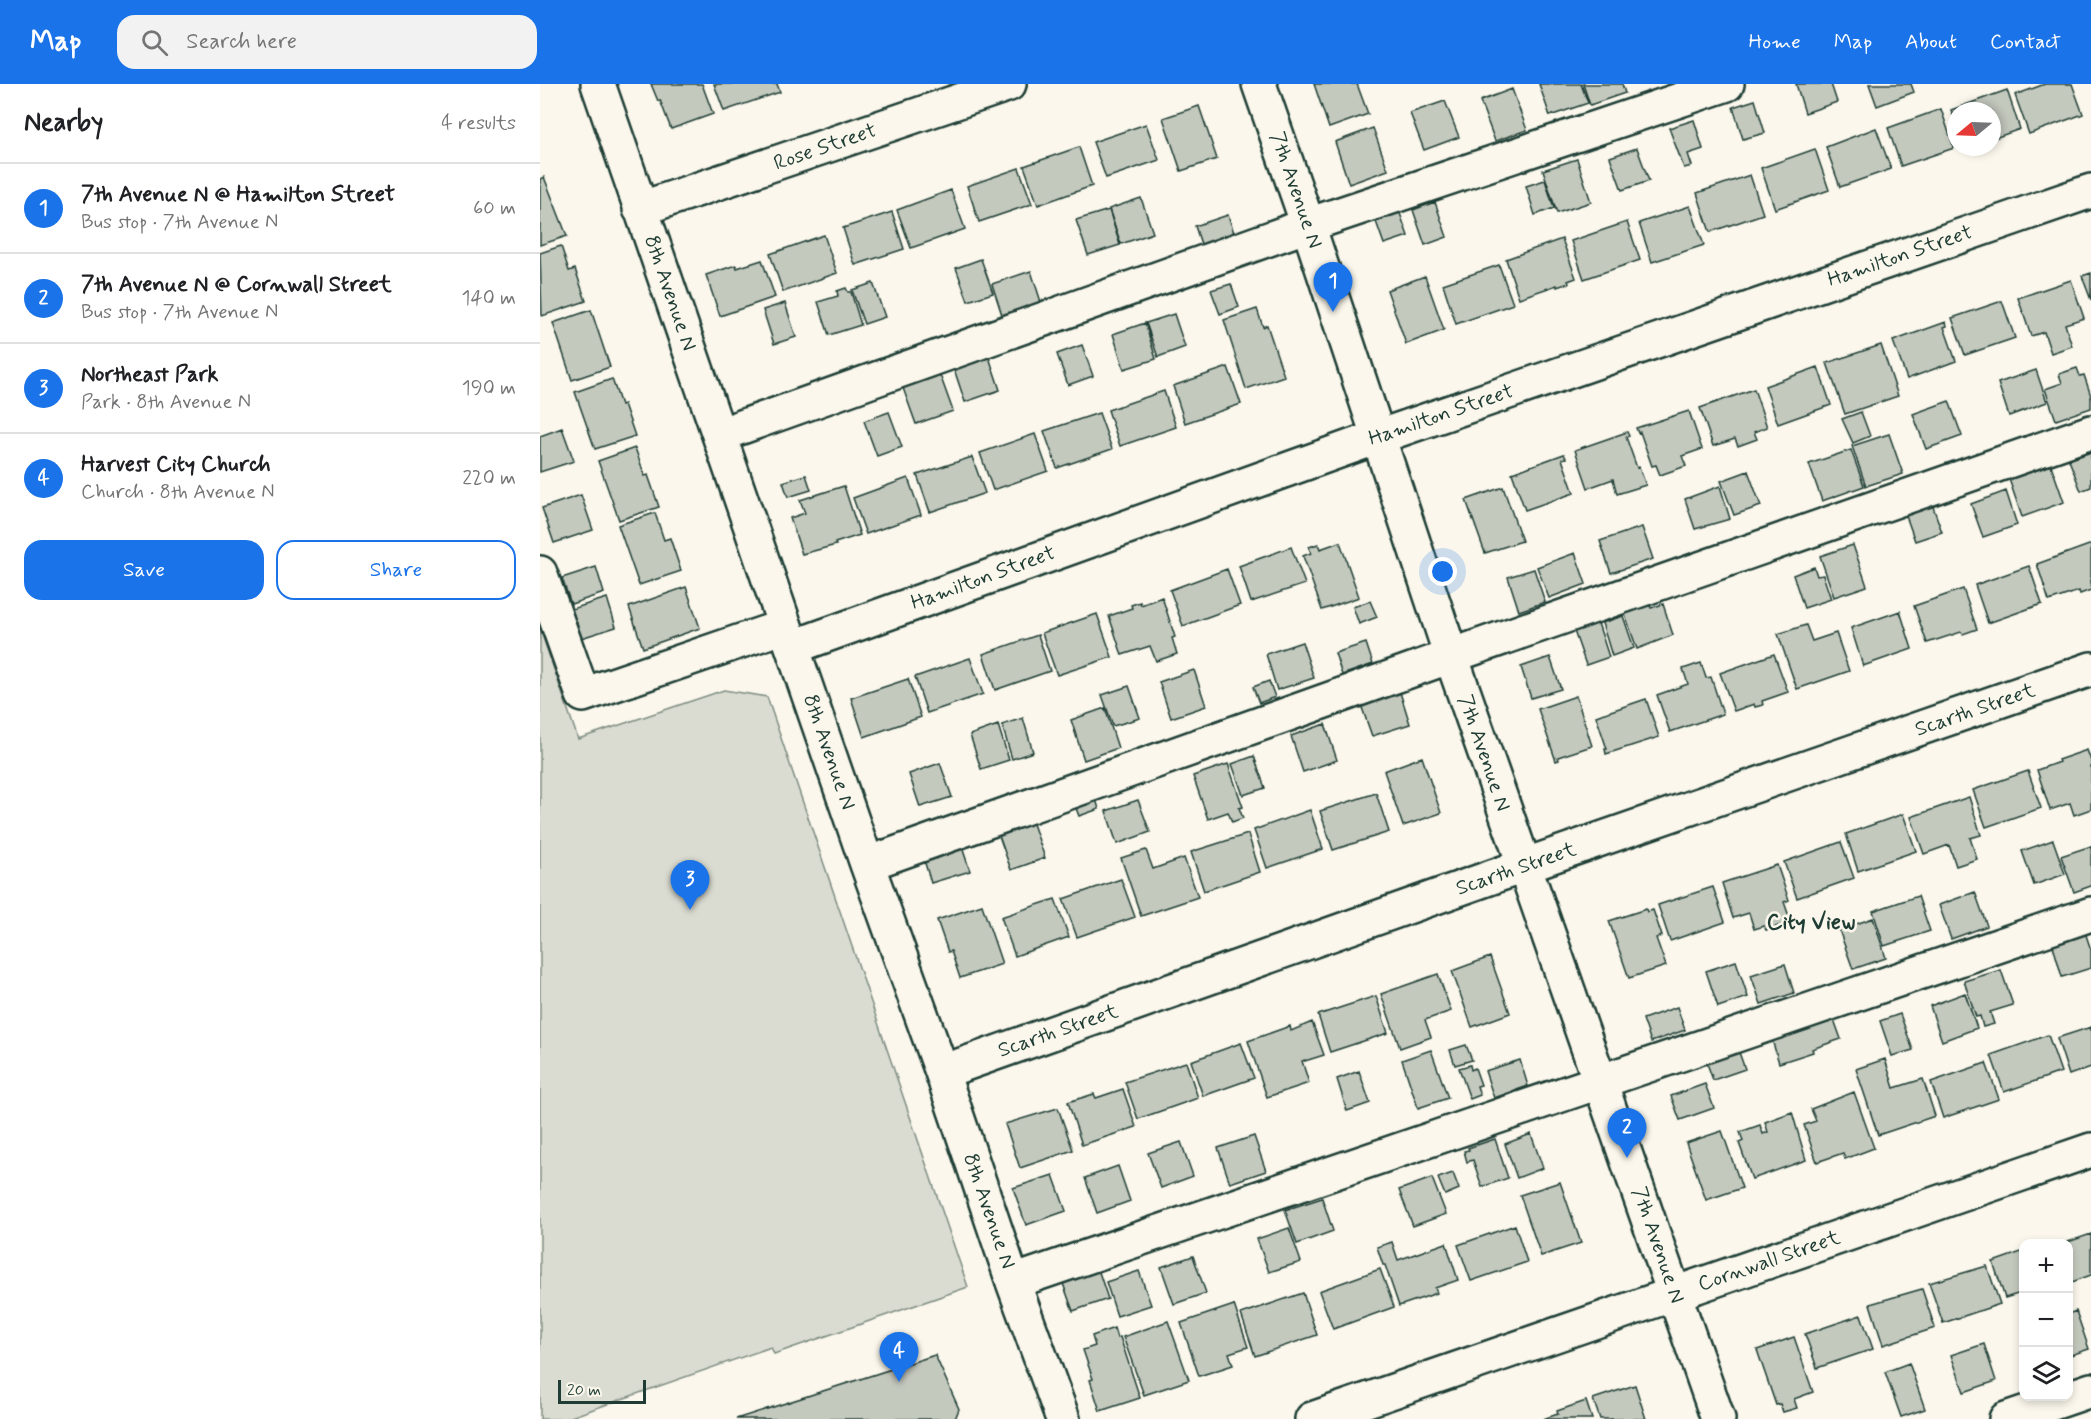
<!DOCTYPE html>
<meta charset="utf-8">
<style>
body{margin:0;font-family:Mynerve,sans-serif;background:#f2f2f2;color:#202124}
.controls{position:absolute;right:18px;bottom:18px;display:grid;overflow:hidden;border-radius:12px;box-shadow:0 3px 9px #0003}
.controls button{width:54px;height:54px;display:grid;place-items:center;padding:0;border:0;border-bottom:2px solid #e0e0e0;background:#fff;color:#202124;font:30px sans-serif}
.compass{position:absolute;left:1407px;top:18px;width:54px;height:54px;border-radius:50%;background:#fff;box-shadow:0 3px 9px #0003;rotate:251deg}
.scale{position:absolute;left:18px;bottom:15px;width:88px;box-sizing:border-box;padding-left:6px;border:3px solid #1f3d34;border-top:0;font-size:16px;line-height:21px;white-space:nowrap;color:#1f3d34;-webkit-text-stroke:4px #fbf7ec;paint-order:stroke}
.you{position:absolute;left:903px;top:488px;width:21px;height:21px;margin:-15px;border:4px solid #fff;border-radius:50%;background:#1a73e8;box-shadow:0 0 0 9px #1a73e833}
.badge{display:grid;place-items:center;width:39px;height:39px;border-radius:50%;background:#1a73e8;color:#fff;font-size:20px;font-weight:700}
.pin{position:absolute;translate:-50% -50px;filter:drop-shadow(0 2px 3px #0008)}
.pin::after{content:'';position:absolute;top:32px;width:21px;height:18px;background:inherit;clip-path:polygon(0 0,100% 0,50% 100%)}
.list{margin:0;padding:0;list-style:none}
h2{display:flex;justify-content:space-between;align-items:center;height:78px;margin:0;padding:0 24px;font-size:26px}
h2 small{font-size:20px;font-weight:400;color:#757577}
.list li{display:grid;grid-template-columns:39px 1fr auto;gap:18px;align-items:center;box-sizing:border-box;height:90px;padding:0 24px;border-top:2px solid #e0e0e0}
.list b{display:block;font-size:22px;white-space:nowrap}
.list p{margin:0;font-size:20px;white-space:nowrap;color:#757577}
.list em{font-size:20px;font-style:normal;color:#757577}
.actions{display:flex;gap:12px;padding:18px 24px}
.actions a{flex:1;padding:14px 0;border:2px solid #1a73e8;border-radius:18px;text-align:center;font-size:21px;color:#1a73e8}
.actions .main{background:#1a73e8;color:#fff}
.icon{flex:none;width:33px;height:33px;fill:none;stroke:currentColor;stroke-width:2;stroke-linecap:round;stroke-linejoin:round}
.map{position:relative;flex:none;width:1551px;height:1335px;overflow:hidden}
header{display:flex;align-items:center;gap:36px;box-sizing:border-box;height:84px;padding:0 30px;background:#1a73e8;color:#fff}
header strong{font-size:28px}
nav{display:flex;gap:33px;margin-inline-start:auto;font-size:21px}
.search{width:420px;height:54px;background:#f2f2f2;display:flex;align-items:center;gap:15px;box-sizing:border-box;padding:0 21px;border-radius:18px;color:#757577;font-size:22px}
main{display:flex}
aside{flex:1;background:#fff}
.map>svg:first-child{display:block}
.park{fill:#dbdcd1;stroke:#7d8c82;stroke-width:1.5}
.building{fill:#c4c9be;stroke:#1f3d34;stroke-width:1.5}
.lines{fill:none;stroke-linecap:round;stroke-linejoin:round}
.minor-casing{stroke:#1f3d34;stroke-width:38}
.minor{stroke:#fbf7ec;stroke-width:33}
.labels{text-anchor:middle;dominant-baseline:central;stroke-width:5;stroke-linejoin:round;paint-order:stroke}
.street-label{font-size:21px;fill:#1f3d34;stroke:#fbf7ec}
.neighbourhood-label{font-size:22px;font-weight:bold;fill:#1f3d34;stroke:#fbf7ec}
</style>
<header>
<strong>Map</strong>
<div class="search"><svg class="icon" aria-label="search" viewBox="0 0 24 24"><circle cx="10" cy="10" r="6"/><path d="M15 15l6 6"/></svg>Search here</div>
<nav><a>Home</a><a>Map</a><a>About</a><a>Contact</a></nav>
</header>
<main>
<aside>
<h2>Nearby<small>4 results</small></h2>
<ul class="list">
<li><span class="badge">1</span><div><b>7th Avenue N @ Hamilton Street</b><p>Bus stop · 7th Avenue N</p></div><em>60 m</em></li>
<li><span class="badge">2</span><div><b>7th Avenue N @ Cornwall Street</b><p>Bus stop · 7th Avenue N</p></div><em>140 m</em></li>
<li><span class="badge">3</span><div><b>Northeast Park</b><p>Park · 8th Avenue N</p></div><em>190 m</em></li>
<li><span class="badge">4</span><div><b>Harvest City Church</b><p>Church · 8th Avenue N</p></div><em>220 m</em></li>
</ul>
<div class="actions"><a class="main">Save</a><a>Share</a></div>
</aside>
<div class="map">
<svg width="1551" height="1335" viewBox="0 0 1551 1335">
<rect width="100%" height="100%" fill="#fbf7ec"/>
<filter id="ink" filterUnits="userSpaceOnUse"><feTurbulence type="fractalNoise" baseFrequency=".0167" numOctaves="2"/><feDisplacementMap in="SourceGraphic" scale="12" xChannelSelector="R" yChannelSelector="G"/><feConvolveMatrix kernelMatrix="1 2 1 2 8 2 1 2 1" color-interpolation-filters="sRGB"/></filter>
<g filter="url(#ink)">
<path class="park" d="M0,545L38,655L184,606L227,613L428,1203L234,1270L231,1263L25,1335H0Z"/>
<path class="building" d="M111,0H162L173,30L131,45L120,16L118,17Z
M174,0H237L240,8L184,27Z
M774,0H817L828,30L789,44Z
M999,0H1041L1048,19L1010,32Z
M1043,0H1082L1085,9L1050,21Z
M1256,0H1291L1297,18L1265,29Z
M1329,0H1371L1374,8L1337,22Z
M1505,0H1532L1543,30L1489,50L1475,11Z
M972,5L987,46L955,57L940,17Z
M1467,6L1480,45L1452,55V27H1416V40L1411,26Z
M1215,16L1225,49L1203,55L1193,23Z
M905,17L919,53L884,66L870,29Z
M659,22L677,75L641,87L623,34Z
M1401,25L1414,64L1361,82L1348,44Z
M1154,36L1163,65L1148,70L1152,82L1144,84L1129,44Z
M606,40L619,76L566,94L553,58Z
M833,44L848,86L809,100L795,58Z
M1336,44L1351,85L1300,103L1286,63Z
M539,63L552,102L498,121L484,82Z
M1097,64L1109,97L1082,106L1070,73Z
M1275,65L1289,106L1235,125L1221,84Z
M1037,75L1051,118L1017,129L1003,86Z
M479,84L492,120L439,138L427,102Z
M1210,91L1223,130L1170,148L1157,109Z
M4,93L27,152L0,161V95Z
M1005,96L1014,124L995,131L986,102Z
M411,106L425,145L371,164L357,126Z
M601,114L613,149L581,160L569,125Z
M895,118L907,153L885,161L873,126Z
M857,121L868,152L844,160L833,129Z
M1150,122L1164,161L1112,178L1099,139Z
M569,126L580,161L548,171L536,136Z
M352,128L364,165L315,181L303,144Z
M688,131L695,152L662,163L655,142Z
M1087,138L1100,176L1044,195L1031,157Z
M284,151L297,189L243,208L230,170Z
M1022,155L1036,194L1028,197L1029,199L1017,203V201L979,214L966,175Z
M21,162L29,187L35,185L46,217L2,232L0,169Z
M441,175L453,209L428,217L416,184Z
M222,176L235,213L180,232L166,191L196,181L197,184Z
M959,181L973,220L916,240L903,200Z
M491,187L502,221L463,234L452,200Z
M1551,189V216L1542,192Z
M885,192L904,246L866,260L847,206Z
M1531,196L1544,234L1525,240L1532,262L1511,269L1504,248L1491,252L1478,214Z
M333,199L345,233L324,240L312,206Z
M691,200L699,223L680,230L671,206Z
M306,204L308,208H311L321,241L289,251L278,218L298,212L297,207Z
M1462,217L1475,254L1425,271L1412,234Z
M245,219L256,253L234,260L223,226Z
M717,225L723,243L727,241L744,292L706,305L684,236Z
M51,226L70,283L32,296L13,239Z
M634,230L645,263L618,273L606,239Z
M1406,238L1407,242L1404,243L1416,277L1367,295L1353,257Z
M605,239L616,275L584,285L573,250Z
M542,261L553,292L528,301L517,270Z
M1341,261L1358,312L1305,330L1287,279Z
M448,270L460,306L425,318L413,282Z
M688,283L701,320L645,339L633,302Z
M1278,283L1291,321L1238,340L1225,302Z
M1537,284L1540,292L1544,291L1551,312V324L1516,336L1505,305L1522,299L1519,290Z
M1496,286L1507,318L1469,332L1458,299Z
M400,291L413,327L376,340L363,304Z
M72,295L81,321L84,320L95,352L55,365L35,308Z
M1214,305L1227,343L1214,348L1217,355L1198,362L1195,355L1173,362L1160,324Z
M624,307L636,343L580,362L568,326Z
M1409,317L1422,352L1386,365L1373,330Z
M1149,327L1162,365L1142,372L1146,382L1120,391L1116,381L1112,382L1100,348L1098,349L1096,344Z
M349,328L362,363L337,372L324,337Z
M1321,328L1330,352L1313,359L1302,335Z
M559,329L572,365L517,384L504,347Z
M22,344L34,377L0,388V352Z
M1087,348L1089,352L1086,353L1097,384L1099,383L1106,401L1077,410L1073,395L1048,404L1035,366Z
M495,350L508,387L453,406L440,369Z
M1349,350L1363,390L1326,402L1312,362Z
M95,364L105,392L108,391L119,423L79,436L58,377Z
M1311,366L1324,402L1282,417L1269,380Z
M1551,368V403L1541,407L1529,376Z
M1024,370L1026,374L1022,375L1034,409L985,426L972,389Z
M432,373L445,409L390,428L377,391Z
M1511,381L1524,418L1482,433L1469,395Z
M1208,387L1221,422L1194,431L1181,397Z
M266,391L271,406L248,413L243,398Z
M368,394L381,431L326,450L313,414Z
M304,402L320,451L295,459L296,461L262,470L250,434L265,429L260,416Z
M1180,402L1190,435L1155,445L1145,415Z
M963,403L982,457L945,469L926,416Z
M1466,407L1477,441L1443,453L1431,420Z
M41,411L53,446L14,459L2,424Z
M1392,420L1402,448L1375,457L1365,429Z
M115,429L124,456L130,454L141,487L99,501L78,441Z
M1102,443L1113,475L1071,489L1060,457Z
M800,458L819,513L782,526L763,472L771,469L769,463L778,460L780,465Z
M1313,461L1327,502L1294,513L1280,472Z
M1549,461H1551V506L1540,510L1539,507L1509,517L1497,480Z
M751,463L765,500L711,518L699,482Z
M1035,469L1046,500L1009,514L997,483Z
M1489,482L1502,520L1448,539L1435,501Z
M56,483L64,509L31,520L22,494Z
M1274,483L1277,492L1283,491L1291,515L1264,524L1253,491Z
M687,485L700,521L643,542L630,506Z
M994,485L1005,518L979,527L968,493Z
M146,503L160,544L103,564L89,523Z
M1423,505L1437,545L1423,550L1421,548L1387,559L1374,522Z
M622,513L635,553L632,554L637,570L616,577L610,562L582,571L569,532L592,524L591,521L600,518L601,521Z
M67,514L76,543L41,554L32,525Z
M830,517L837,533L819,540L813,523Z
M1123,520L1133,551L1097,565L1085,530L1110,521L1111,524Z
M1360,527L1372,565L1323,582L1311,544Z
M557,530L572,573L517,591L502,549Z
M1083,532L1094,564L1072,572L1062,539Z
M1058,539L1069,573L1046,581L1034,547Z
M1266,541L1272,557L1296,549L1309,587L1257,605L1238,550Z
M498,551L510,587L455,606L443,570Z
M762,558L774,594L737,606L726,570Z
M826,559L833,580L802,591L795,569Z
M1234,570L1248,608L1222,617L1223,621L1215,623L1214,620L1194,627L1180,589Z
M1010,573L1021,605L991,614L981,583Z
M430,574L443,610L387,629L375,593Z
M1161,579L1166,594L1171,593L1183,630L1130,648L1117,611L1148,600L1143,585Z
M654,586L666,622L631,634L619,598Z
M368,595L381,633L324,653L311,614Z
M729,597L735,613L719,619L713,603Z
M589,602L600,634L573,642L562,611Z
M859,605L870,640L832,652L820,618Z
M1036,612L1052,662L1018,673L1019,676L1016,677L998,625Z
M1106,615L1119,653L1066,670L1065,665H1067L1056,632Z
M565,624L578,664L544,676L531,636Z
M483,634L493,668L472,675L462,641Z
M785,640L797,676L763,688L751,652Z
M458,641L469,676L441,685L430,651Z
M1547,666L1551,677V725L1534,731L1530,719L1510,726L1497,686L1519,678L1518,676Z
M714,672L725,704L703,711L692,680Z
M882,673L901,729L863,742L844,687Z
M400,679L412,713L380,723L369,690Z
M688,680L703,723L699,724L703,734L692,738L688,728L668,735L653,692Z
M1488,687L1501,724L1446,743L1433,706Z
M836,709L849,748L793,766L780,727Z
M555,712L559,725L539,732L534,719Z
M1429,713L1441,751L1430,754L1437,775L1416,782L1409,761L1384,770L1371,733Z
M598,716L610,748L577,760L566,727Z
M770,726L783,765L727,784L714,746Z
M1363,730L1376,767L1318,787L1306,750Z
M491,734L505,774L471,786L457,746Z
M708,750L720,788L664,807L651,768Z
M419,754L430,787L391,799L381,766Z
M1513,756L1525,790L1494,801L1482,767Z
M1301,758L1314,794L1257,814L1244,778Z
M1551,762V802L1534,808L1521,772Z
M606,766L613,785L644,774L658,813L601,832L581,774Z
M1237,781L1249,816L1244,818L1251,838L1226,846L1224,842L1214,845L1209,829L1193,834L1182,799Z
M581,795L595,833L537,853L523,815Z
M1173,803L1185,838L1130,857L1118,821Z
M1435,808L1447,842L1411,855L1399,821Z
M1378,812L1390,847L1344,862L1333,827Z
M515,815L529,853L475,872L461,833Z
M442,821L462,880L420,894L411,867L408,868L397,836Z
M1106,825L1107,828L1113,826L1122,852L1116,854L1126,882L1089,894L1069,837Z
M1333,834L1346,874L1313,885L1299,846Z
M1545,848L1551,866V884L1522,893L1512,858Z
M950,873L970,929L932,943L912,887Z
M1196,877L1208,913L1178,923L1166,887Z
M1245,880L1254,909L1221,920L1211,891Z
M1461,886L1473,921L1450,928L1454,940L1443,943L1440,932L1436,933L1424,897Z
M898,890L911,927L885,936L891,953L860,964L841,910Z
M1425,909L1437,944L1402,957L1390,922Z
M836,912L848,949L790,968L778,931Z
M1137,923L1145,946L1111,958L1103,935Z
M1292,930L1301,955L1272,965L1273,968L1239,979L1230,949Z
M1360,930L1373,966L1352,972L1340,937Z
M772,938L784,971L765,977V976L762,977L769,999L727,1013L708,957L750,942L751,947Z
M1551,943V983L1529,991L1517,954Z
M1508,951L1521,988L1464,1008L1451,971Z
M701,959L714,994L663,1012L651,977Z
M1196,960L1205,985L1173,996L1164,971Z
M926,961L932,976L915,981L910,966Z
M891,966L908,1014L878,1024L862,976Z
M1345,975L1354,1004L1383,995L1395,1032L1338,1051L1316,985Z
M980,976L988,1002L954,1014L945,987Z
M646,978L658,1014L598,1035L585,998Z
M1446,979L1459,1015L1403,1034L1391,998Z
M930,981L931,986L935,984L941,1001L937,1002L940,1011L930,1015L919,984Z
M819,987L830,1019L807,1027L797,995Z
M1165,1000L1174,1024L1140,1036L1131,1012Z
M583,1005L596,1043L542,1061L528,1018L554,1010L556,1014Z
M1314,1008L1334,1064L1305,1075L1303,1069L1277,1078L1264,1041L1276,1037L1271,1025Z
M518,1024L533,1066L480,1084L465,1040Z
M1252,1028L1266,1076L1212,1095L1199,1059L1203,1057L1200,1048L1220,1041L1223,1050L1228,1048L1225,1038Z
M1182,1047L1202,1104L1166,1116L1146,1059Z
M991,1050L1003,1084L977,1094L965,1060Z
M714,1052L726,1087L690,1099L678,1064Z
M955,1055L968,1094L942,1103L933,1076L927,1078L924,1067L929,1066L928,1064Z
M641,1058L653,1092L621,1104L608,1069Z
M578,1082L590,1117L557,1129L545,1094Z
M913,1089L919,1105L905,1111L898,1094Z
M513,1091L526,1127L486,1141L473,1104Z
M892,1094L906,1130L873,1142L859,1106Z
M1020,1098L1041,1159L1001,1172L980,1111Z
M782,1114L793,1147L757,1160L745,1126Z
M975,1141L987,1178L931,1197L918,1161Z
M749,1144L761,1178L729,1188L717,1155Z
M1551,1150V1191L1532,1198L1528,1187V1160H1522Z
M852,1158L858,1176L906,1159L918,1196L895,1204L897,1209L859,1222L845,1181H843L837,1163Z
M1484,1167V1208L1465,1214L1453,1178Z
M653,1172L666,1209L634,1220L621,1183Z
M557,1182L568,1215L533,1227L521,1194Z
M1447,1182L1460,1220L1403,1239L1389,1199Z
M840,1185L854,1223L793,1245L779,1207Z
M599,1187L611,1221L577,1232L566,1198Z
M1382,1205L1395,1244L1343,1261L1330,1220Z
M763,1209L777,1251L715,1272L701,1230Z
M694,1221L708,1263L689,1269L693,1281L659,1292L641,1239Z
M1536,1227L1549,1265L1528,1272V1230Z
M1321,1231L1333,1265L1277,1284L1265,1250Z
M628,1237L649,1296L604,1311L583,1253Z
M574,1244L577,1254L580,1253L600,1314L560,1327L550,1296L553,1295L543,1266L555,1262L552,1252Z
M1254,1253L1273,1308L1254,1315L1257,1324L1243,1328L1240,1320L1236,1321L1217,1266Z
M1444,1260L1456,1297L1424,1308L1411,1271Z
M395,1271L419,1325L415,1335H196Z
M1369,1279L1385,1325L1361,1333L1345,1288Z
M1095,1301L1106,1335H1060L1053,1315Z
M1046,1317L1052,1335H1003L1018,1330L1017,1327Z"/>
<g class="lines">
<g class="minor-casing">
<path id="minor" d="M58,0L327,780L402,988L473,1198L523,1335
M719,0L768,141L911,572L1178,1335
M100,125L469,0
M179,351L768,141L1187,0
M0,489L43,611L245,542
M253,563L838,353L1551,107
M327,780L911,572L1551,348
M402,988L983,782L1551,585
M473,1198L1551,830
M772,1335L1551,1066
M1466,1335L1551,1306"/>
</g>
<use href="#minor" class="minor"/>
</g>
</g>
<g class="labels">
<g class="street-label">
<text transform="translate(285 63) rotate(-19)">Rose Street</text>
<text transform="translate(756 106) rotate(71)">7th Avenue N</text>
<text transform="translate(1360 172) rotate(-19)">Hamilton Street</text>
<text transform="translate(130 209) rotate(71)">8th Avenue N</text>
<text transform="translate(901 331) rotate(-19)">Hamilton Street</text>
<text transform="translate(443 494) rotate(-20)">Hamilton Street</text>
<text transform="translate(1435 626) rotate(-19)">Scarth Street</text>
<text transform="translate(289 668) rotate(71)">8th Avenue N</text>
<text transform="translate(944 669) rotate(71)">7th Avenue N</text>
<text transform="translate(976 785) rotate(-19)">Scarth Street</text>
<text transform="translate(518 947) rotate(-19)">Scarth Street</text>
<text transform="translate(449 1127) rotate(71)">8th Avenue N</text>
<text transform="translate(1118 1161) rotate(71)">7th Avenue N</text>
<text transform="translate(1229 1177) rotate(-19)">Cornwall Street</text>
</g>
<g class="neighbourhood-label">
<text x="1271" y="839">City View</text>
</g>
</g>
</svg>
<div class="controls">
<button>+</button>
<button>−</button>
<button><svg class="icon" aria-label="layers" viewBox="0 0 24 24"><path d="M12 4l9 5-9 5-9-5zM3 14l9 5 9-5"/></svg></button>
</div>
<svg class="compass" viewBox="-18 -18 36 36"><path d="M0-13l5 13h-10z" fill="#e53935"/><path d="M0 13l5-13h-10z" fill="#757577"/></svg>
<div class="scale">20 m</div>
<div class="you"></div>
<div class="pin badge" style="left:793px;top:228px">1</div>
<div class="pin badge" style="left:1087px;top:1074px">2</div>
<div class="pin badge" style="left:150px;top:826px">3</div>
<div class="pin badge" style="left:359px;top:1298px">4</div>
</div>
</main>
